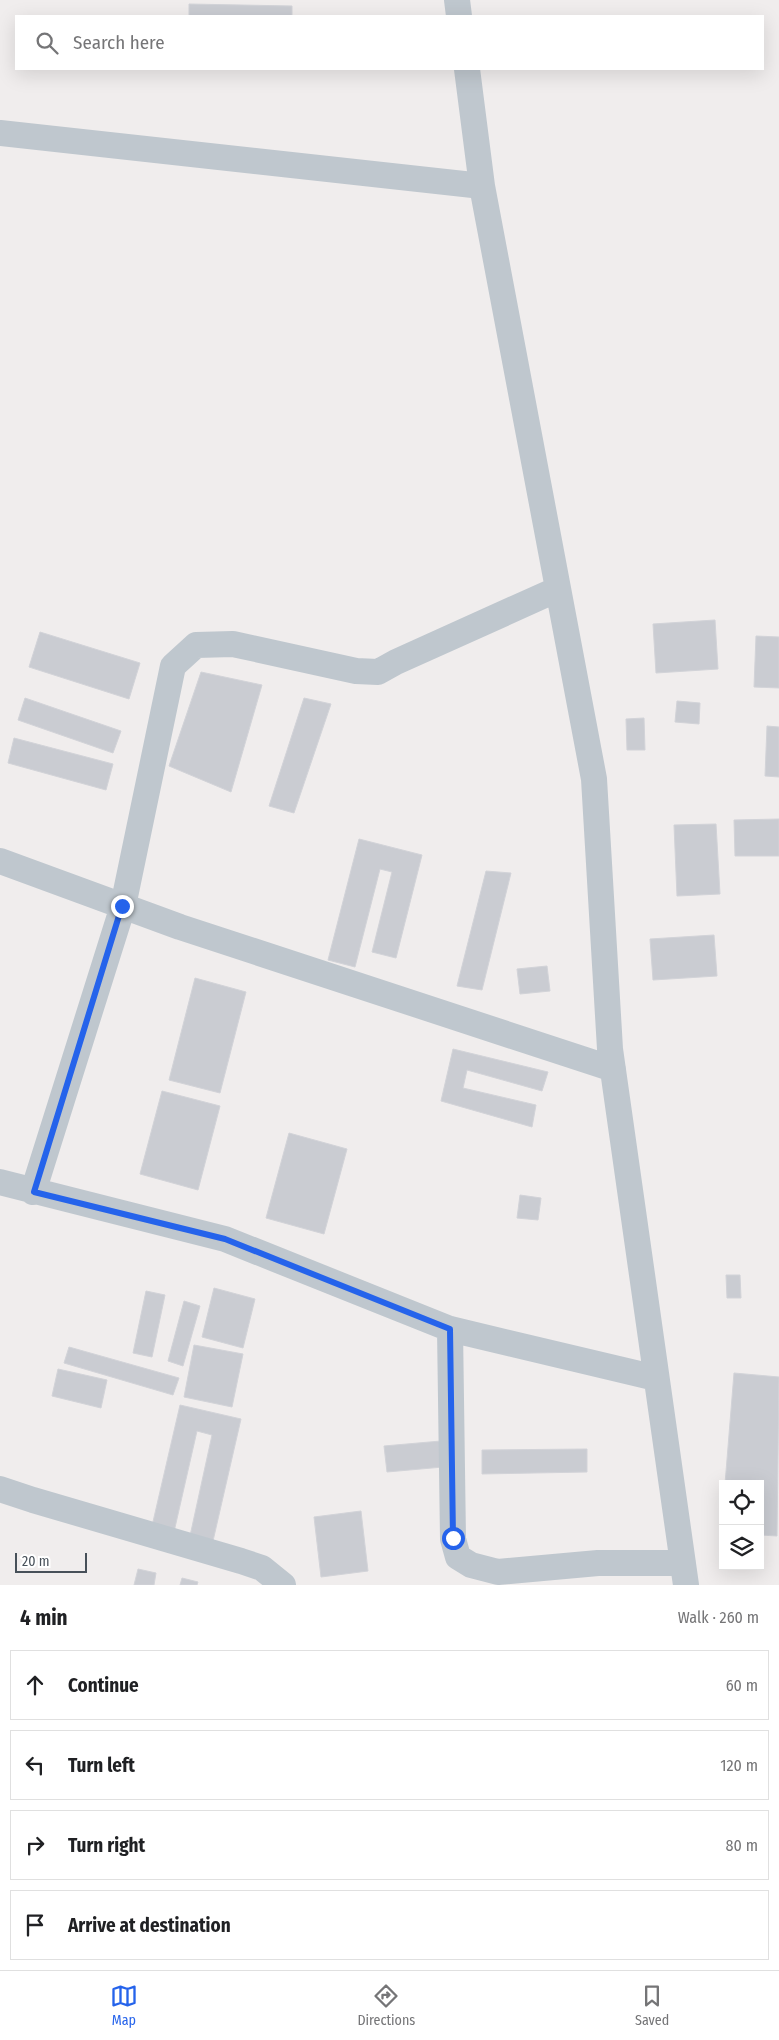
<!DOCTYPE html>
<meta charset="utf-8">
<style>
body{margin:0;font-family:"Fira Sans Condensed",sans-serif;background:#f2f2f2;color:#202124}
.controls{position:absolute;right:15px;bottom:15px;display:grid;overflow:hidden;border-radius:0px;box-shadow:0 5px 20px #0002}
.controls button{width:45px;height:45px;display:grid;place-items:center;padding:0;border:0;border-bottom:1px solid #e0e0e0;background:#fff;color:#202124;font:25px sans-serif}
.scale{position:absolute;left:15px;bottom:12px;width:72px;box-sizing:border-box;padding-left:5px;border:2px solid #475059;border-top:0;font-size:14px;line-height:18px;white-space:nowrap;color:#475059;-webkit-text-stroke:4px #fff;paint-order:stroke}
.stop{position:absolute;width:15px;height:15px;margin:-11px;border:4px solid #2563eb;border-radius:50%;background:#fff}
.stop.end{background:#2563eb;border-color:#fff;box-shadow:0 1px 5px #0008}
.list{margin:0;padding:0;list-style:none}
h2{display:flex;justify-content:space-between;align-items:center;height:65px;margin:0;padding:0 20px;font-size:21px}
h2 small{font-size:16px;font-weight:400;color:#757577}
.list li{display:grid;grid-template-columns:32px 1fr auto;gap:15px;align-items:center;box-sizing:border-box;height:70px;margin:0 10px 10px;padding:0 10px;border:1px solid #e0e0e0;border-radius:0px}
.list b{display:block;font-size:19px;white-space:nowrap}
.list em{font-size:16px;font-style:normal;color:#757577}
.icon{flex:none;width:28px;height:28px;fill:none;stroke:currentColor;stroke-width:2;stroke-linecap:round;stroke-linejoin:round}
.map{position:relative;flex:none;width:779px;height:1585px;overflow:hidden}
.search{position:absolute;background:#fff;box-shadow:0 5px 20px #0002;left:15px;right:15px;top:15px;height:55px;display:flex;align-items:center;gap:12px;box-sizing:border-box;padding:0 18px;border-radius:0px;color:#757577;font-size:19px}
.sheet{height:385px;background:#fff}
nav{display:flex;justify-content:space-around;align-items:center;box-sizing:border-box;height:70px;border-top:1px solid #e0e0e0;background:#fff;font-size:14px;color:#757577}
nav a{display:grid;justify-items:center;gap:2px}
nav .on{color:#2563eb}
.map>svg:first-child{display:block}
.building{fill:#caccd2;stroke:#d2d3d8}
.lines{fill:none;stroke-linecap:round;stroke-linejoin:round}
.minor{stroke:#bfc7ce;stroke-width:26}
.route{stroke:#2563eb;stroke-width:6}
</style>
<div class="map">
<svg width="779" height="1585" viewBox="0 0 779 1585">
<rect width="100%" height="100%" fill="#f0eded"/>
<path class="building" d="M189,4L292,6V16H189Z
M715,620L718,669L656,673L653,624Z
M40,632L140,663L129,699L29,667Z
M756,636L779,637V688L754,687Z
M201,672L262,685L231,792L169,766Z
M25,698L121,731L113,753L18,720Z
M304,698L331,704L294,813L269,806Z
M677,701L700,703L699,724L675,722Z
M644,718L645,750H627L626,719Z
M767,726L779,727V777L765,776Z
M14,738L113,764L106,790L8,763Z
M779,819V856H735L734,820Z
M716,824L720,894L677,896L674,825Z
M359,839L422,855L396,958L372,952L392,872L380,869L355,967L328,960Z
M486,871L511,873L482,990L457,986Z
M714,935L717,976L653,980L650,939Z
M547,966L550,991L520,994L517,969Z
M195,978L246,992L220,1093L169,1080Z
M453,1049L548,1072L542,1091L467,1070L463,1088L536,1105L532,1127L441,1101Z
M162,1091L220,1106L198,1190L140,1174Z
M289,1133L347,1149L324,1234L266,1218Z
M520,1195L541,1198L538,1220L517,1218Z
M726,1275H740L741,1298H727Z
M214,1288L255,1299L243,1348L202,1337Z
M146,1291L165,1295L152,1357L133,1353Z
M184,1301L200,1306L183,1366L168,1361Z
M194,1345L243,1354L232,1407L184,1397Z
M69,1347L179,1378L173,1395L64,1363Z
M58,1369L107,1380L101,1408L52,1396Z
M734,1373L779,1377L777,1536L760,1535V1484H725Z
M180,1405L241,1419L213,1541L190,1536L212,1435L197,1431L174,1532L152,1526Z
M441,1441L443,1467L387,1472L384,1446Z
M587,1449V1472L482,1474V1450Z
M361,1511L368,1571L321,1577L314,1517Z
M138,1569L156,1573L154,1585H134Z
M182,1578L198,1582L197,1585H180Z"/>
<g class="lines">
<path class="minor" d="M457,0L459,16
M467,69L482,186L594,779L610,1049L686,1585
M0,133L482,186
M0,861L180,927L613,1069
M0,1182L225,1239L450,1329L656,1378
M33,1192L123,906L173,666L196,645L233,644L356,671L378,672L396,662L558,589
M450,1329L453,1539L458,1557L471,1565L498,1572L598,1563H683
M0,1489L33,1500L241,1561L262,1568L283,1585"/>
</g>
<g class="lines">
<path class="route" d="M122,906L34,1192L225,1239L450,1329L453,1538"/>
</g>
</svg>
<div class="controls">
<button><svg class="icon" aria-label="locate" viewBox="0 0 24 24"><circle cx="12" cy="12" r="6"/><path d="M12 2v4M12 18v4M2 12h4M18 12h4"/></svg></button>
<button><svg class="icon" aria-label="layers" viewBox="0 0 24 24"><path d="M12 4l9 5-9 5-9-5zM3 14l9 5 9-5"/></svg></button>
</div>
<div class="scale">20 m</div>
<div class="stop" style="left:453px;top:1538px"></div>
<div class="stop end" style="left:122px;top:906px"></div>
<div class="search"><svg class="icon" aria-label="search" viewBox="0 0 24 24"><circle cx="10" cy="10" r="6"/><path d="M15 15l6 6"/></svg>Search here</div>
</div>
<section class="sheet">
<h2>4 min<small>Walk · 260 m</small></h2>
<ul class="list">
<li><svg class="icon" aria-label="ahead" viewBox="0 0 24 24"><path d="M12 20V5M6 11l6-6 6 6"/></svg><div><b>Continue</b></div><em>60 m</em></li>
<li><svg class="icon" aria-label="left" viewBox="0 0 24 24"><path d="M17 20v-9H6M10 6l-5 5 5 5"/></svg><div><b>Turn left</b></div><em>120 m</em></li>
<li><svg class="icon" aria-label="right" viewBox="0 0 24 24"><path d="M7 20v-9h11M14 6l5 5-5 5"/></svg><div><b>Turn right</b></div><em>80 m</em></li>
<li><svg class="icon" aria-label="arrive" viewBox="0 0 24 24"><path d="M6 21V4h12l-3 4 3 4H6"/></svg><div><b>Arrive at destination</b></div></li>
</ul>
</section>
<nav>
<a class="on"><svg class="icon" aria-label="map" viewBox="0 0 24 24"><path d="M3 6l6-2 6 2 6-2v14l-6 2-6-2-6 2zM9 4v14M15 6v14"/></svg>Map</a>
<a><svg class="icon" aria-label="directions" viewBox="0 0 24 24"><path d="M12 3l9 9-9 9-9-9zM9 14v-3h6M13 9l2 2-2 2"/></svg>Directions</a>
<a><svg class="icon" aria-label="saved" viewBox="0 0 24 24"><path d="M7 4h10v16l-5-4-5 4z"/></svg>Saved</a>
</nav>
